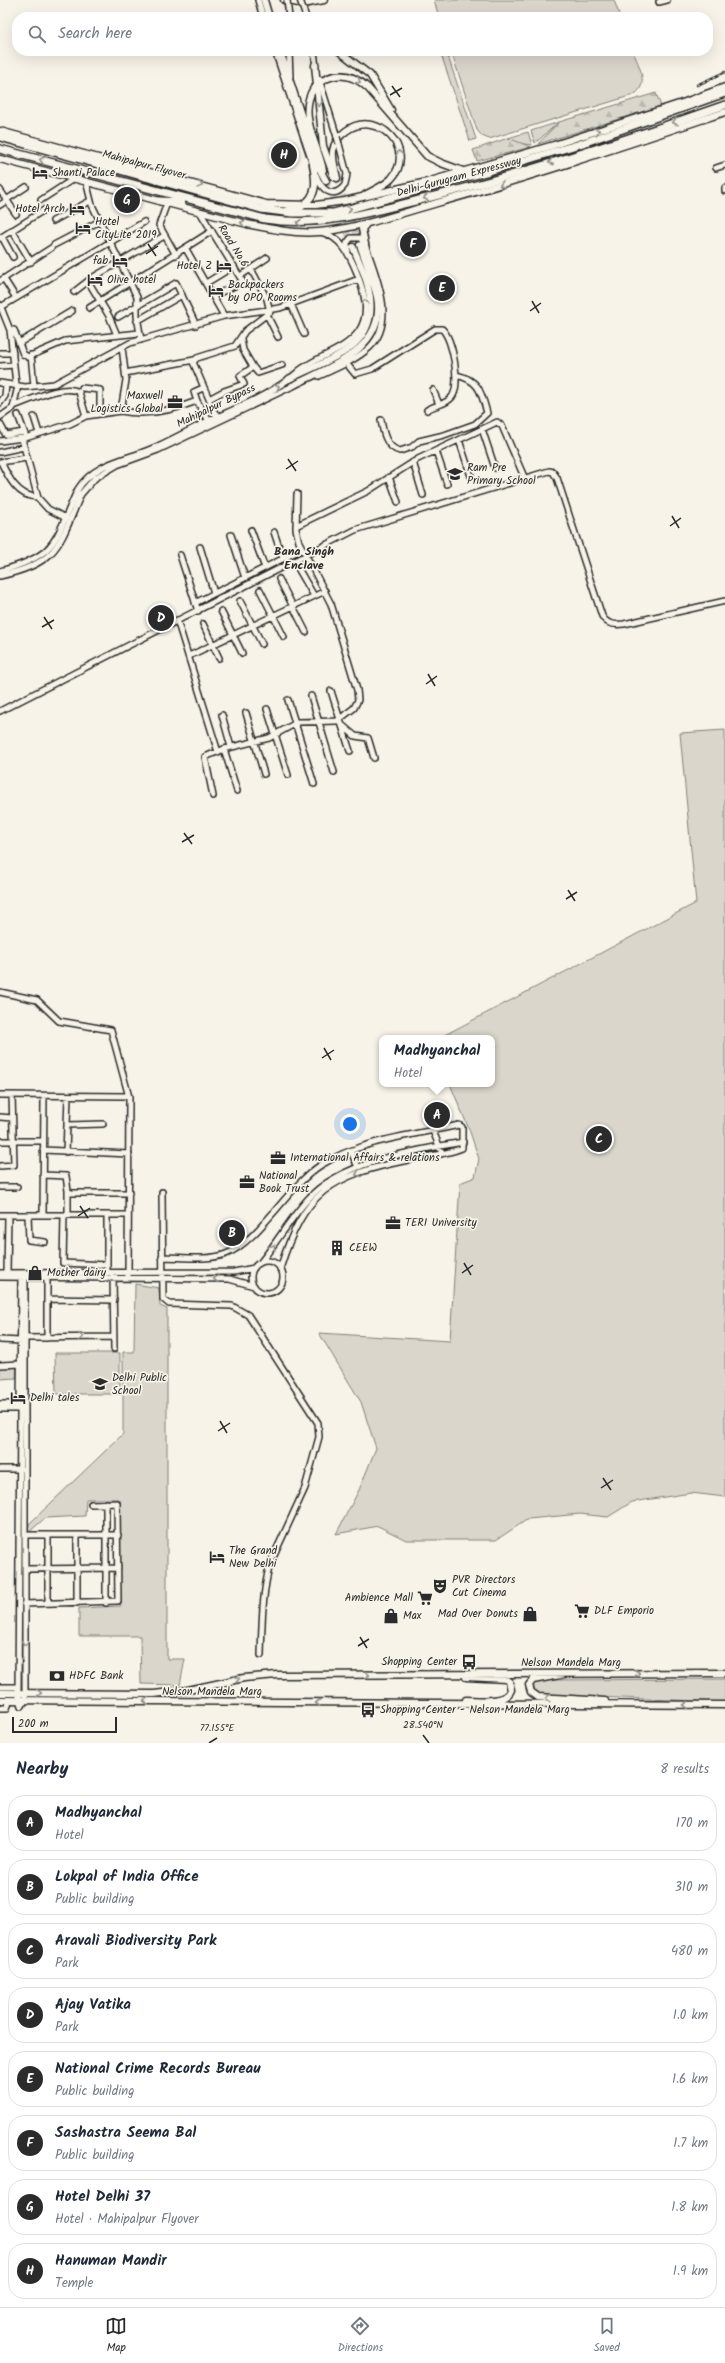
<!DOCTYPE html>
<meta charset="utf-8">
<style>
body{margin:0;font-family:Kalam,sans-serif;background:#f2f2f3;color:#1f2937}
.scale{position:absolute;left:12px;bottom:10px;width:105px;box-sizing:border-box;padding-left:4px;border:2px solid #2b2b2b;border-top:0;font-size:11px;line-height:14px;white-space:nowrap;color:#2b2b2b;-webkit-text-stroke:3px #f7f3e8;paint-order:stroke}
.you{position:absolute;left:350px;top:1124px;width:14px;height:14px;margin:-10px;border:3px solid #fff;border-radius:50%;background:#1a73e8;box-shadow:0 0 0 6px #1a73e833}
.badge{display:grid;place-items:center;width:26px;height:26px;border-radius:50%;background:#2b2b2b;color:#fff;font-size:13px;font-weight:700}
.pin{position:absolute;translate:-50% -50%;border:2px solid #fff;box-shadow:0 1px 4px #0006}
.popup{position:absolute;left:379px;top:1035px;width:116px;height:52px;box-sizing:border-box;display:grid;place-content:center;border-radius:8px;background:#fff;filter:drop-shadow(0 1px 3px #0005);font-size:13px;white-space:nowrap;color:#747a83}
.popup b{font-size:15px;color:#1f2937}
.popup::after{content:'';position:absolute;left:50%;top:100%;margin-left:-8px;border:8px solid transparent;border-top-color:#fff}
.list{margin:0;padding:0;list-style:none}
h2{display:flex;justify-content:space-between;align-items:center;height:52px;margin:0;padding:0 16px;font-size:17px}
h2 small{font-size:13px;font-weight:400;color:#747a83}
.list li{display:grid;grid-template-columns:26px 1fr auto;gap:12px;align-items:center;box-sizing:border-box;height:56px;margin:0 8px 8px;padding:0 8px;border:1px solid #e0e1e3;border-radius:16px}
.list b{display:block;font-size:15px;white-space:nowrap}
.list p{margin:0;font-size:13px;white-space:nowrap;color:#747a83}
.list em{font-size:13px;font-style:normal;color:#747a83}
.icon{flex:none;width:22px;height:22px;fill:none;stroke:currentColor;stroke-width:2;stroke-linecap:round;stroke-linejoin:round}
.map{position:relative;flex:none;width:725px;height:1743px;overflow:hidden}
.search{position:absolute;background:#fff;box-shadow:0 4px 16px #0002;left:12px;right:12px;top:12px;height:44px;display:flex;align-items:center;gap:10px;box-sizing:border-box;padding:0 14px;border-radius:16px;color:#747a83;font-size:15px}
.sheet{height:564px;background:#fff}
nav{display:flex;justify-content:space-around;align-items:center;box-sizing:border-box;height:56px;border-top:1px solid #e0e1e3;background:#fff;font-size:11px;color:#747a83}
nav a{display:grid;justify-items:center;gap:2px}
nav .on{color:#2b2b2b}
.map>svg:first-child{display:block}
.green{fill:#dad6cc;stroke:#82807c}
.forest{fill:url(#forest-firs);stroke:#82807c}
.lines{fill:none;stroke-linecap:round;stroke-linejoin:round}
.major-tunnel{stroke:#cecbc2;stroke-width:6;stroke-dasharray:6 3;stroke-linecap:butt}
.minor-casing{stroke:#2b2b2b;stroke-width:8}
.major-casing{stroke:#2b2b2b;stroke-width:9}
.highway-casing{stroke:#2b2b2b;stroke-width:10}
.minor{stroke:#f7f3e8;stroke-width:5}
.major{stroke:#f7f3e8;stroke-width:6}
.highway{stroke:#f7f3e8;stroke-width:7}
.rail-casing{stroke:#2b2b2b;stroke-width:2.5}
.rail{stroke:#f7f3e8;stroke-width:1;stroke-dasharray:3;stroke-linecap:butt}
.minor-bridge-casing{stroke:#2b2b2b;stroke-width:8;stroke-linecap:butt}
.minor-bridge{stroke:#f7f3e8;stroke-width:5}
.oneway{stroke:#918f8a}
.ticks{fill:none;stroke:#2b2b2b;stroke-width:1.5}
.labels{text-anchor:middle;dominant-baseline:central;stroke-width:3.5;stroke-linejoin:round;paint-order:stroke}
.street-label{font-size:11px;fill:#2b2b2b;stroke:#f7f3e8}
.poi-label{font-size:11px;fill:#2b2b2b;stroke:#f7f3e8;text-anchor:start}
.neighbourhood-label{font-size:12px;font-weight:bold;fill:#2b2b2b;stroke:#f7f3e8}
.ticks-label{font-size:10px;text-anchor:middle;fill:#2b2b2b;stroke:#f7f3e8;stroke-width:3.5;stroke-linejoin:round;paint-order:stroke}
</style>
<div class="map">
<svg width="725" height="1743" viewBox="0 0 725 1743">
<defs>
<pattern id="forest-firs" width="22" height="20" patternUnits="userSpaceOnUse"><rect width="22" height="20" fill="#dad6cc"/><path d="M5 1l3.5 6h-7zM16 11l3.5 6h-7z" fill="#bbb8af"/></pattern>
</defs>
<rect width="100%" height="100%" fill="#f7f3e8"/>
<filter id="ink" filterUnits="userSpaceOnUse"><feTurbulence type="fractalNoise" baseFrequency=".025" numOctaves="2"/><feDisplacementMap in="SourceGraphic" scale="8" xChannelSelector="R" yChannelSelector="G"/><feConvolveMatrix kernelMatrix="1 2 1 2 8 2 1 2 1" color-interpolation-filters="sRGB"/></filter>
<g filter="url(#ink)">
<path class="green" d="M434,0H614L620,17H439Z
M440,51H446L476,139L470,141Z
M451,51H633C638,65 651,85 633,95L489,139L482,136L477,130Z
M559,122L535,143L531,131Z
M528,132L532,145L516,143L508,138Z
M725,730V1497L691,1493L632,1502L608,1517L580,1514L528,1519L496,1540H406L378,1526L336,1534L359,1490L376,1448L361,1402L319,1333L450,1341L460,1183L475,1177L479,1159L469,1129L450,1084H492V1038H439L696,903L680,733Z
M135,1284L159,1288L160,1306L167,1309V1659H185L180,1685L141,1684L140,1636H79V1608L121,1606L119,1499H86L85,1516L45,1518L28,1533L29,1524L123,1434V1352H134Z
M55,1353H120V1394H56Z
M17,1364L16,1378L0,1379V1365Z
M725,1679V1702L541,1695L533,1692L532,1685L539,1680Z"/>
<path class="forest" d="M656,93L661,106L538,144L559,122Z
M508,138L531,147L477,161L473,150Z"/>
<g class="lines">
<path class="major-tunnel" d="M337,178L360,245
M326,181L353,247"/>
<g class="minor-casing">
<path id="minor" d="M258,0L263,17
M659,2L667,0
M275,51L314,168
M289,51L290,77
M314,51L316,67
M319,79L337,137
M716,168L725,165
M316,175C321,189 333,201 345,185L347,174L339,144
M86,181L92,205L137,297V316L141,340
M725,188V191
M0,190L16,214
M6,200L26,187
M41,200L75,178
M167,203L159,225L176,255
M0,205L3,203
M200,212L243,282L213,296
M53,221L90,201
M12,230L31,262
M2,237L13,257
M0,238L44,210
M54,245L100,221
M186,249L224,316
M251,269L267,299L270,312L245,331L235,346L197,358L193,362L209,399L224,391L244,384L240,376L253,367L258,373L282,365
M240,276L267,258
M4,279L16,298
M0,281L51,248
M88,281L109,316L117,335
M206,283L234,266
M74,292L92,278L164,236
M291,304L304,334
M0,305L10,330L16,384
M1,307L144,222
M89,308L212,231
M267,315L278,337
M118,317L176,283L196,325
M137,321L182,295
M10,330H14L23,354L28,357L65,341L139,333
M241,339L243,350L253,367
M19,343L72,311
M122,347L126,380L121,411C146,416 174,410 197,401L209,421
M0,353H13
M31,355L34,386
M346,363L355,374L372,369L435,329H442C453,339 461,385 452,397C446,405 434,405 427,410
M0,366L14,365
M125,373L194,360
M319,376C337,368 356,360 370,347C397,320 375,274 365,244L360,238H351L347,243L348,252
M0,383L25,387L54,384L130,343L224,316L280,308L359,279
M82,388L100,390V414
M433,390L439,404
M197,401L194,392L203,388
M0,403L5,396L6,384
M210,403L217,417
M14,406C31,400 64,383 79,392L86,416
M18,415L25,434
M0,417L13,408L18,386
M34,417L39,433
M381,420C383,432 386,448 400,451L412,447L419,441L444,435L475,424L487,413C481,391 479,380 456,375
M0,424L6,435L24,432
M482,429L495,468
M459,440L471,476
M0,441L23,438
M436,451L447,484
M0,452L24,447
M0,462L27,458
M1,462C8,477 18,497 37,497
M413,462L423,495
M389,477L398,502
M66,518L48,509L38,498L22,439L70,424L86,416L121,411
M296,526L368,491L418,459L497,422L502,426L525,479
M251,530L265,568
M274,532L283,559
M231,535L245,578
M200,547L214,593
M180,555L198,611
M299,570L314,596
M0,571C60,555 54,540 78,489C94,463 125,460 151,449C170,441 189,430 208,421C235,409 265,397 289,379C294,376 298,371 303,368C320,355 346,350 359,331C371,313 364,292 357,273C350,255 341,237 321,232
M0,576C59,563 59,545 81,494L95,478L117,465L158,450L295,385
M279,579L306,632
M260,590L284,637
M240,601L262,644
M195,603L302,549
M221,611L242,653
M177,620L218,752
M203,624L219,658
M189,656L325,591
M331,691L350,751
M311,696L334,772
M288,700L314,784
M267,709L288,775
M0,711L355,530L549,471L553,472L557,478L602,616C607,625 615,625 624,624L725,601
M246,713L264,774
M222,715L231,747
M342,725L355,736L368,738L374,758
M224,749L237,791
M213,796L205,757L224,749L269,738L298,722L337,721L354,708L358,700L357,690L331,604L299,542L296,529L297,494
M0,992L37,1000L59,1021L111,1030L129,1097L128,1277
M0,1095L129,1096
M0,1117L12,1118
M67,1125L68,1096
M433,1131L442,1153
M0,1141H43
M43,1150L129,1154
M66,1152L67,1125L103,1124
M351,1152L358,1167
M0,1166L14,1165L12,1096
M43,1175L66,1176L68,1191L71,1193H129
M0,1187H17
M68,1191V1215
M162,1192L163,1299L169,1304L232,1306L248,1315L318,1423L319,1437L305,1488L270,1564C262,1594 262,1624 261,1655
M0,1215H128
M28,1215L29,1240L45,1242
M43,1215L44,1096
M64,1215L63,1263L107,1265
M162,1257C182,1257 207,1261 226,1254C258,1242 289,1185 321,1165C361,1140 414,1135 459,1125L462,1127V1148C445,1155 426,1156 408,1160C330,1176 304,1191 280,1269
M251 1277a16 16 0 1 1 32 0a16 16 0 1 1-32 0Z
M260,1263C277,1242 290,1219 308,1199C340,1162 416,1150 463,1142
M0,1273L234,1272L254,1268
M7,1273L8,1215
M21,1273L18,1693L22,1706L25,1700V1273
M107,1273V1215
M113,1274L114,1349
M47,1275V1338
M0,1277L229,1279L254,1286
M47,1299L114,1300
M25,1338L114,1337
M0,1340L21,1341
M0,1365L21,1364
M0,1404H21
M0,1409H21
M0,1469H21
M25,1535H118
M48,1535V1603
M25,1569L118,1568
M77,1603V1535
M106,1603V1503
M24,1604L118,1601L117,1503L91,1504
M0,1687H18
M0,1708H7L10,1700"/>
</g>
<g class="major-casing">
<path id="major" d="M264,0L269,17
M284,0L303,4L324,0
M280,51L317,164L326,181
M339,51L370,75L391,110
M315,65L323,146L334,177
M322,81C339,71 354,75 368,88L427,156L441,163L463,171
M314,88C297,114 318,144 323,170
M0,131L266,204L316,205L345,201L427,182L554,145L685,102L725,87
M0,159L247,224C271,229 295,234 319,232C359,228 398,214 437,203C534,176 629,144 725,112
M337,178C335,169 332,159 333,151C334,143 340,135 346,131C377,108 418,150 391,179C384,186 374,190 365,195
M303,205C318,195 316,181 313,165
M365,244L362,229L367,223
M289,379C332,357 383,347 368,287C365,273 358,260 353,247
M292,386C329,367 387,349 377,297C373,279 366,262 360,245
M565,1674L533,1680L529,1685L531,1692L538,1697L605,1701
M466,1677L506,1679L509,1681L511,1690C505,1704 479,1700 466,1700
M0,1693L154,1694L188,1690L244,1678L277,1675L725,1673
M0,1700L725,1705"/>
</g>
<g class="highway-casing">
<path id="highway" d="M0,137L261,209L293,213H334L489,171L580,144L725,93
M0,149L265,219C323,228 375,211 431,197C530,172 628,139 725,105
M160,201L181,202
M287,211L302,206"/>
</g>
<use href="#minor" class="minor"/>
<use href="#major" class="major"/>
<use href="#highway" class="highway"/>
<g class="rail-casing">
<path id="rail" d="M697,85L725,72"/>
</g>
<use href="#rail" class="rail"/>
<g class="minor-bridge-casing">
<path id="minor-bridge" d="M287,0L289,17
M300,0L306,17
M337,137L339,144"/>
</g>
<use href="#minor-bridge" class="minor-bridge"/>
</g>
<defs><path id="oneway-chevron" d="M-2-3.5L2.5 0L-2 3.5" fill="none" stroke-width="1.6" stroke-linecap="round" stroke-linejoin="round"/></defs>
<g class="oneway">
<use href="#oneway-chevron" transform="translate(358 81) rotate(31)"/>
<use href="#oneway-chevron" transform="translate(319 104) rotate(84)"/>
<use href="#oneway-chevron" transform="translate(675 122) rotate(162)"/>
<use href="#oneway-chevron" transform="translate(597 131) rotate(-18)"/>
<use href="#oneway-chevron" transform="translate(399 153) rotate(-100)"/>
<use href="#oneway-chevron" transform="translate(42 160) rotate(-165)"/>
<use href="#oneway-chevron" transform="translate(551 162) rotate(162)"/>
<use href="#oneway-chevron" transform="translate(200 185) rotate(15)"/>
<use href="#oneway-chevron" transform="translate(502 185) rotate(163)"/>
<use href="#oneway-chevron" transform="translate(426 198) rotate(166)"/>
<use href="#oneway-chevron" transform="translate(349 209) rotate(-15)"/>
<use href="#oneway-chevron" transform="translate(243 223) rotate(-167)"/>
<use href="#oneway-chevron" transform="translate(299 223) rotate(-180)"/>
<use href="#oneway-chevron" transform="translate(365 302) rotate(-94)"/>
<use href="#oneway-chevron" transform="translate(277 387) rotate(-31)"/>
<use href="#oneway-chevron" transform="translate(358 1174) rotate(160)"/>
<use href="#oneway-chevron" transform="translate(273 1247) rotate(-53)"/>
<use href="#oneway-chevron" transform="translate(216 1279) rotate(-179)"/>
<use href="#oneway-chevron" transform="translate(81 1337) rotate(-1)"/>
<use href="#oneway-chevron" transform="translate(25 1643) rotate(90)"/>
<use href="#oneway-chevron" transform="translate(637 1673)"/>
<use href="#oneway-chevron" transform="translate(367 1675) rotate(1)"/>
<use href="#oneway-chevron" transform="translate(237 1679) rotate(-13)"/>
<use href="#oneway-chevron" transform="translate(39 1693) rotate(1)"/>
<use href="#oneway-chevron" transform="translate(548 1698) rotate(-178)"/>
<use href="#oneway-chevron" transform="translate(146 1701) rotate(-179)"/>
<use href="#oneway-chevron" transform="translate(318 1703) rotate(-180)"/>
<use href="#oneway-chevron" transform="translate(686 1705) rotate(-180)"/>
</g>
</g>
<path class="ticks" d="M392,86L400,97M390,95L402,88M148,244L156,256M146,254L158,246M532,301L539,313M530,311L541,303M288,459L296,471M286,469L298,461M672,516L679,528M670,526L681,518M44,617L52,629M42,627L54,620M428,674L435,686M426,684L437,676M184,833L192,844M182,842L194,835M568,890L575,901M566,899L577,892M324,1048L331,1060M322,1058L334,1050M80,1206L88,1218M78,1216L90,1208M464,1263L471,1275M462,1273L473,1265M220,1421L227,1433M218,1431L230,1423M603,1478L611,1490M601,1488L613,1480M360,1637L367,1648M358,1646L369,1639M423,1735L429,1743M209,1743L217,1738"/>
<defs>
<g id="hotel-bare" transform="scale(1.2)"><path d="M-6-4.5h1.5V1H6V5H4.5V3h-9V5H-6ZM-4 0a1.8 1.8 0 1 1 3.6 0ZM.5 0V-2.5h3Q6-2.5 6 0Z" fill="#2b2b2b" stroke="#f7f3e8" stroke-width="2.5" paint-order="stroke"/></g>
<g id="office-bare" transform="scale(1.2)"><path d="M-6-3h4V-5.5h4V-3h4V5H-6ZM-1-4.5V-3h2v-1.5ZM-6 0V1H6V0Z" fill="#2b2b2b" stroke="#f7f3e8" stroke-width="2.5" paint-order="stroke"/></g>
<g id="school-bare" transform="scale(1.2)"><path d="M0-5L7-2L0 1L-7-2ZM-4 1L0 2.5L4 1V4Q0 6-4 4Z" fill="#2b2b2b" stroke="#f7f3e8" stroke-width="2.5" paint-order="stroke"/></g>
<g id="building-bare" transform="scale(1.2)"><path d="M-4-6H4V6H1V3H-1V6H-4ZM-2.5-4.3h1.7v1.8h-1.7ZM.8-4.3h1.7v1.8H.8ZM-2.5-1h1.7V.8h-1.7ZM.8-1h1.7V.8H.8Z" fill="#2b2b2b" stroke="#f7f3e8" stroke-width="2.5" paint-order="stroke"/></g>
<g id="shop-bare" transform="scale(1.2)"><path d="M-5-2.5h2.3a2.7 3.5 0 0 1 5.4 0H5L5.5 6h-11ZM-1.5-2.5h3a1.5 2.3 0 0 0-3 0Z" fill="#2b2b2b" stroke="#f7f3e8" stroke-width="2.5" paint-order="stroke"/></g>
<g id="theatre-bare" transform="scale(1.2)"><path d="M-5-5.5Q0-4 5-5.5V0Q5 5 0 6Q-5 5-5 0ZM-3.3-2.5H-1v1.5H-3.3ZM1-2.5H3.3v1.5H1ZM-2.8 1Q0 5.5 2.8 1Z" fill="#2b2b2b" stroke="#f7f3e8" stroke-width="2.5" paint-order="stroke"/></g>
<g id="supermarket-bare" transform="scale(1.2)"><path d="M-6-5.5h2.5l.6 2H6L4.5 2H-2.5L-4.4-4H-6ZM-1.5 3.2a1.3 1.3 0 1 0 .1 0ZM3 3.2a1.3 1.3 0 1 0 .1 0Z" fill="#2b2b2b" stroke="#f7f3e8" stroke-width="2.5" paint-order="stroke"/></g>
<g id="bus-bare" transform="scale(1.2)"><path d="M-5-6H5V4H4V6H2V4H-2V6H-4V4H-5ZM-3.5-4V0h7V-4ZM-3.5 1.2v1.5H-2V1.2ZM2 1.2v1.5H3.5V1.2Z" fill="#2b2b2b" stroke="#f7f3e8" stroke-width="2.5" paint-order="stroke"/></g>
<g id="bank-bare" transform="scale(1.2)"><path d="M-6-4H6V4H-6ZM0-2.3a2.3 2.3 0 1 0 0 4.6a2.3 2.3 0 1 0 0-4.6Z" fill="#2b2b2b" stroke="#f7f3e8" stroke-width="2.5" paint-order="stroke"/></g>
</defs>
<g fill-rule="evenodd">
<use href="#hotel-bare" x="40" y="173"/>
<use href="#hotel-bare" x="77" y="209"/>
<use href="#hotel-bare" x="83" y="228"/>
<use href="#hotel-bare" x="120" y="261"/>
<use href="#hotel-bare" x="224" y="266"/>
<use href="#hotel-bare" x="95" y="280"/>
<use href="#hotel-bare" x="216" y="291"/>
<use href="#office-bare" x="175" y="402"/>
<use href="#school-bare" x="455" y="474"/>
<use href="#office-bare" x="278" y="1158"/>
<use href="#office-bare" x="247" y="1182"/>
<use href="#office-bare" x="393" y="1223"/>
<use href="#building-bare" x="337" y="1248"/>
<use href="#shop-bare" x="35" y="1273"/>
<use href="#school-bare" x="100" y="1384"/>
<use href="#hotel-bare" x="18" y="1398"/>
<use href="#hotel-bare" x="217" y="1557"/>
<use href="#theatre-bare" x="440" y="1586"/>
<use href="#supermarket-bare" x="425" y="1598"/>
<use href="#supermarket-bare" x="582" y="1611"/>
<use href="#shop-bare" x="530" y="1614"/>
<use href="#shop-bare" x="391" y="1616"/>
<use href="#bus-bare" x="469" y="1662"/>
<use href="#bank-bare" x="57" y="1676"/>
<use href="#bus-bare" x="368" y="1710"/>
</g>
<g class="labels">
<g class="street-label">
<text transform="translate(144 165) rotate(15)">Mahipalpur Flyover</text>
<text transform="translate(459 177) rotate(-15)">Delhi-Gurugram Expressway</text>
<text transform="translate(233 246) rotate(58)">Road No.6</text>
<text transform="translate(216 406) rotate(-26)">Mahipalpur Bypass</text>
<text x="571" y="1663">Nelson Mandela Marg</text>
<text x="212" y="1692">Nelson Mandela Marg</text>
</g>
<g class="poi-label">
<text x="52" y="173">Shanti Palace</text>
<text x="65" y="209" text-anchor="end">Hotel Arch</text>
<text x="95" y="222">Hotel<tspan x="95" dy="13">CityLite 2019</tspan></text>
<text x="108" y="261" text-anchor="end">fab</text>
<text x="212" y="266" text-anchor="end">Hotel Z</text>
<text x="107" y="280">Olive hotel</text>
<text x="228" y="285">Backpackers<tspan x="228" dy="13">by OPO Rooms</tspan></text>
<text x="163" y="396" text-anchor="end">Maxwell<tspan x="163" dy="13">Logistics Global</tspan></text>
<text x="467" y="468">Ram Pre<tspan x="467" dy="13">Primary School</tspan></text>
<text x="290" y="1158">International Affairs &amp; relations</text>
<text x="259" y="1176">National<tspan x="259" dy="13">Book Trust</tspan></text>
<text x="405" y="1223">TERI University</text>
<text x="349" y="1248">CEEW</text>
<text x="47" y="1273">Mother dairy</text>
<text x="112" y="1378">Delhi Public<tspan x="112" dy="13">School</tspan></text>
<text x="30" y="1398">Delhi tales</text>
<text x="229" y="1551">The Grand<tspan x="229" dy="13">New Delhi</tspan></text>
<text x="452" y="1580">PVR Directors<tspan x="452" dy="13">Cut Cinema</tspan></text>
<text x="413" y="1598" text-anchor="end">Ambience Mall</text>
<text x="594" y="1611">DLF Emporio</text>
<text x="518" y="1614" text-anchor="end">Mad Over Donuts</text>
<text x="403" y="1616">Max</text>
<text x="457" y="1662" text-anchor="end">Shopping Center</text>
<text x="69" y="1676">HDFC Bank</text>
<text x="380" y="1710">Shopping Center - Nelson Mandela Marg</text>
</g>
<g class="neighbourhood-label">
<text x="304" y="551">Bana Singh<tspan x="304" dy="14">Enclave</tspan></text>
</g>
</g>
<g class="ticks-label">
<text x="423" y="1728">28.540°N</text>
<text x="217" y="1731">77.155°E</text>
</g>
</svg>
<div class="scale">200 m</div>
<div class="you"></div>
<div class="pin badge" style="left:437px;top:1115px">A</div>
<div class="popup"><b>Madhyanchal</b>Hotel</div>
<div class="pin badge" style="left:232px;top:1233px">B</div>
<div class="pin badge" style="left:599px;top:1139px">C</div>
<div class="pin badge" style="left:161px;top:618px">D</div>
<div class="pin badge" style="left:442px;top:288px">E</div>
<div class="pin badge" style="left:413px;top:244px">F</div>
<div class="pin badge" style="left:127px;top:200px">G</div>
<div class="pin badge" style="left:284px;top:155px">H</div>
<div class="search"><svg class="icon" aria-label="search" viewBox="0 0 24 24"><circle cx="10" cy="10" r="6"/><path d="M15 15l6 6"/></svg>Search here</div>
</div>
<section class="sheet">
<h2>Nearby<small>8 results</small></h2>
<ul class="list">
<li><span class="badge">A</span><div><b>Madhyanchal</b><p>Hotel</p></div><em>170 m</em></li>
<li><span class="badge">B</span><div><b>Lokpal of India Office</b><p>Public building</p></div><em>310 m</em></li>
<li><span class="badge">C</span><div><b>Aravali Biodiversity Park</b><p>Park</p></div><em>480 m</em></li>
<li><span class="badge">D</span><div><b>Ajay Vatika</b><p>Park</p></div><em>1.0 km</em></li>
<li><span class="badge">E</span><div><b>National Crime Records Bureau</b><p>Public building</p></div><em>1.6 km</em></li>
<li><span class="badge">F</span><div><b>Sashastra Seema Bal</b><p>Public building</p></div><em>1.7 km</em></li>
<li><span class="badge">G</span><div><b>Hotel Delhi 37</b><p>Hotel · Mahipalpur Flyover</p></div><em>1.8 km</em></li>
<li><span class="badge">H</span><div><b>Hanuman Mandir</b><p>Temple</p></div><em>1.9 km</em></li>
</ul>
</section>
<nav>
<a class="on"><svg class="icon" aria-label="map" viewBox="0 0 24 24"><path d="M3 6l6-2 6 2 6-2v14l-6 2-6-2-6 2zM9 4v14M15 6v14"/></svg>Map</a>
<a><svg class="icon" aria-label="directions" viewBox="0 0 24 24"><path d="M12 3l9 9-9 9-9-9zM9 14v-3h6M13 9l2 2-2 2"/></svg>Directions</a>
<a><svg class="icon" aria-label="saved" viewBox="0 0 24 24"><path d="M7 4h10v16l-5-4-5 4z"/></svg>Saved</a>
</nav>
